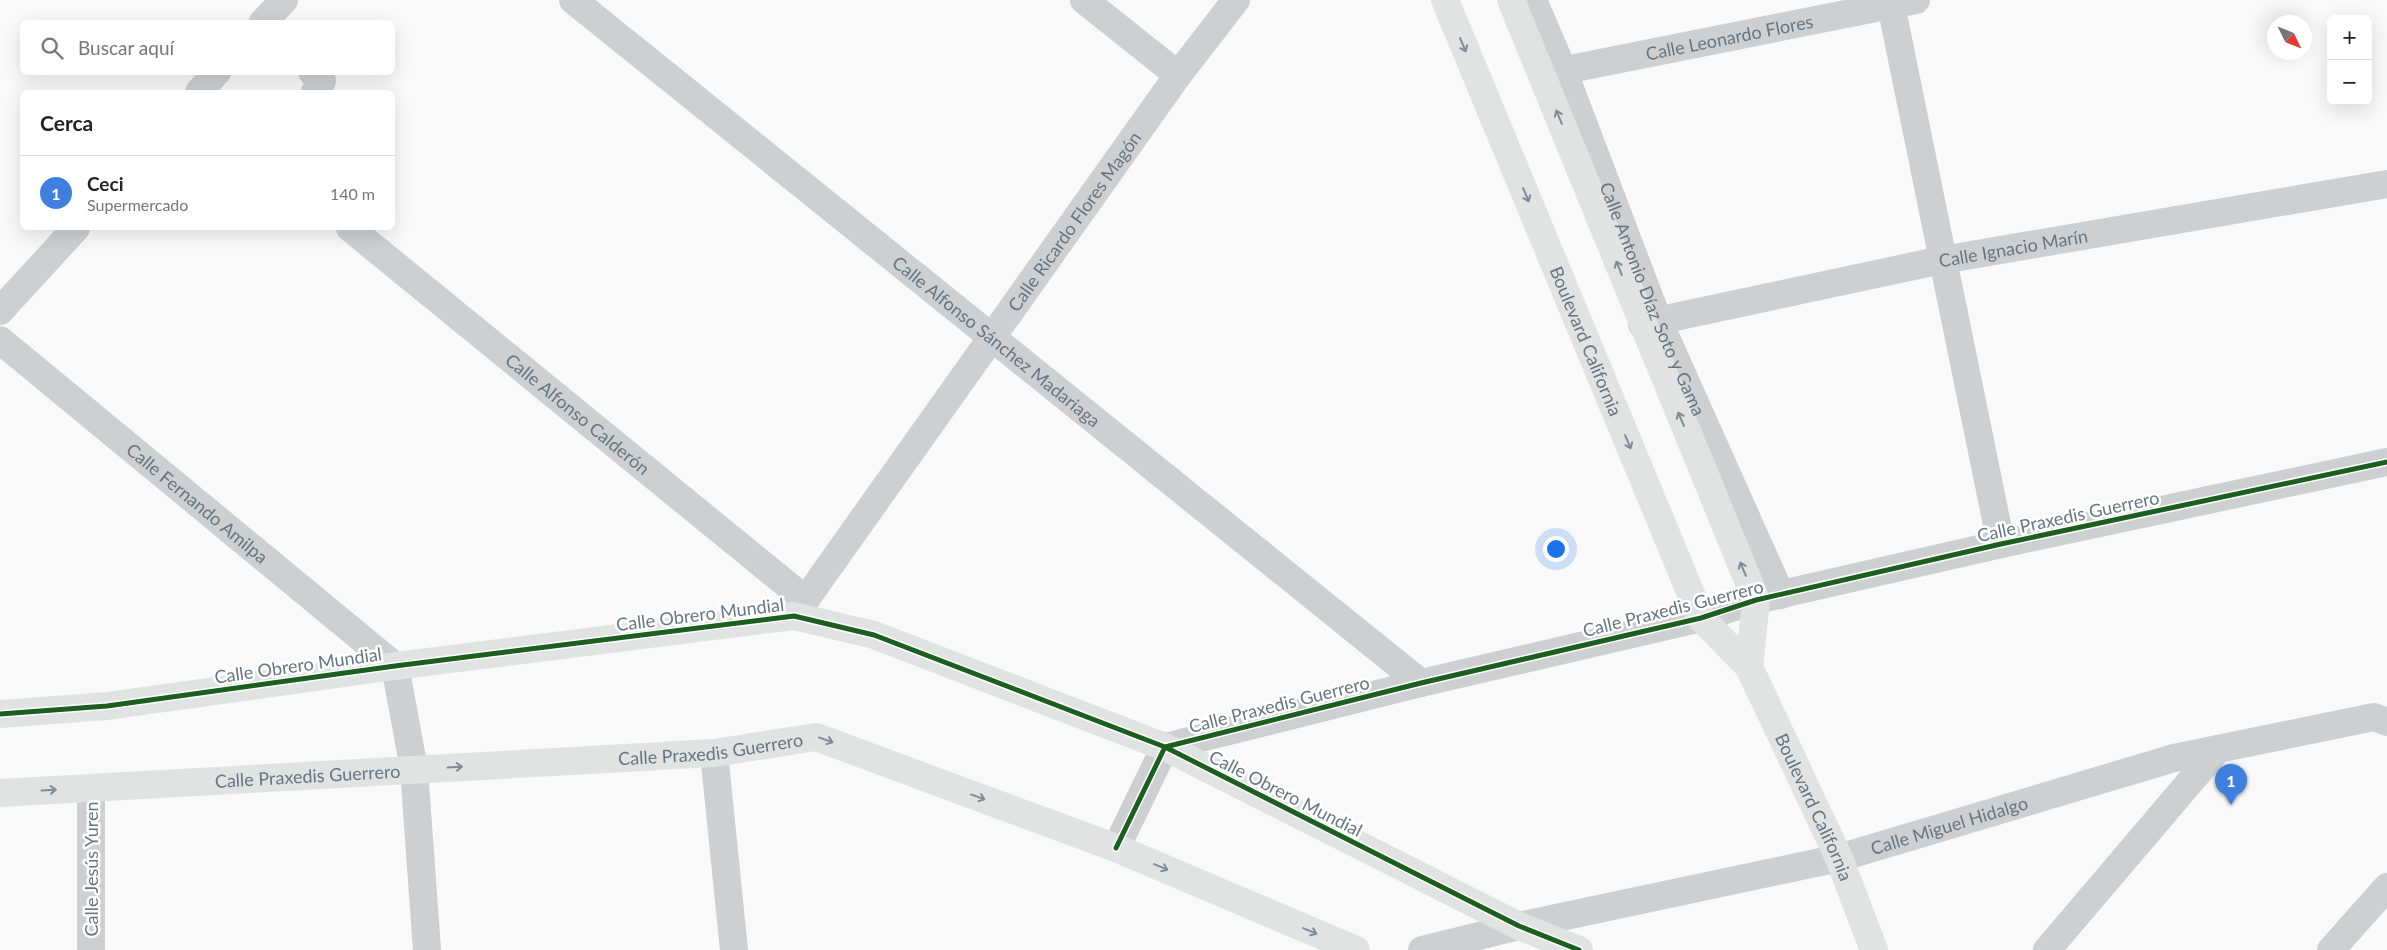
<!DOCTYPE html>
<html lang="es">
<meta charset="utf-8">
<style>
body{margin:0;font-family:Lato,sans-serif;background:#f2f2f2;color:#222}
.controls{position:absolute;right:15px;top:15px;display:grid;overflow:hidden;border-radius:8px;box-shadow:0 5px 20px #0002}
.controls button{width:45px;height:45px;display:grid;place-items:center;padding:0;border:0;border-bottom:1px solid #e0e0e0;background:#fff;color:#222;font:25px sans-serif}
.compass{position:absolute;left:2267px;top:15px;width:45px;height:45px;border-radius:50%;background:#fff;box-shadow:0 5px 20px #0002;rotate:133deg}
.you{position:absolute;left:1555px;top:548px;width:18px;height:18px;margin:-12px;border:4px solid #fff;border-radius:50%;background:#1a73e8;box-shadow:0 0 0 8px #1a73e833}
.badge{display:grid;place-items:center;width:32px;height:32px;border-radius:50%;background:#2563eb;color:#fff;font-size:16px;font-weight:700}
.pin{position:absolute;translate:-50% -41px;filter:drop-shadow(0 1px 2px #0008)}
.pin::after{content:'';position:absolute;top:26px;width:18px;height:15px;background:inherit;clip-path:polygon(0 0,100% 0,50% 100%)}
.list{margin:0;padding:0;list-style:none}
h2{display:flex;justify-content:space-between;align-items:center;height:65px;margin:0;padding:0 20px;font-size:21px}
h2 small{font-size:16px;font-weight:400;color:#767676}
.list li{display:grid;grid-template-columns:32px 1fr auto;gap:15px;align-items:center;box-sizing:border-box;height:75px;padding:0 20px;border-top:1px solid #e0e0e0}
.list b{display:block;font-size:19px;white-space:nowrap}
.list p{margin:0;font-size:16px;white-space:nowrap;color:#767676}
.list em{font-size:16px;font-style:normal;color:#767676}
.icon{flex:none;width:28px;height:28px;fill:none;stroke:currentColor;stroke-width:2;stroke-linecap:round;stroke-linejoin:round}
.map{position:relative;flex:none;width:2387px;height:950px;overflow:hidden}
.search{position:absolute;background:#fff;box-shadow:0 5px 20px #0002;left:20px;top:20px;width:375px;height:55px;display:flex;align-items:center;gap:12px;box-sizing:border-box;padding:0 18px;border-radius:8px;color:#767676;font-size:19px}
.panel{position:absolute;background:#fff;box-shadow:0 5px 20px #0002;left:20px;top:90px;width:375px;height:140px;border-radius:8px}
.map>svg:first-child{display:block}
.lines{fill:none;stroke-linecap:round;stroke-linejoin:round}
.street{stroke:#cecfd0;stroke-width:28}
.secondary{stroke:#e1e2e2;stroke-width:28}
.cycleway-casing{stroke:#fff;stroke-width:8}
.cycleway{stroke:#1b5e20;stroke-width:5}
.oneway{stroke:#7e8c96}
.labels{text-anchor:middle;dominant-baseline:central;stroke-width:5;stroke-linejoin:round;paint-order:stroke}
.street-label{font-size:18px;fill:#657683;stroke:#fff}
</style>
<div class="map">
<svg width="2387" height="950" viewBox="0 0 2387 950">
<rect width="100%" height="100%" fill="#f9f9f9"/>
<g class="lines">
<g class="street">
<path id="s1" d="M573,0L1421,683"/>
<path d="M1084,0L1178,75"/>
<path id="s2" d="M1533,0L1563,70L1658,320L1781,595"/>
<path d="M1890,0L2001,544"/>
<path d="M263,22L284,0"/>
<path d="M312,72L322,81L315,92"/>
<path id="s3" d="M1545,74L1916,0"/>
<path d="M199,92L217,72"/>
<path id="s4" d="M350,228L806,600"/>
<path d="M0,311L76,228"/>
<path id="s5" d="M1642,324L1942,260L2387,184"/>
<path id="s6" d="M0,340L395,666L414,769L427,950"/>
<path id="s7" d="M794,616L1178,75L1236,0"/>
<path d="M714,753L734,950"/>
<path d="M91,788V950"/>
<path d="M1116,848L1165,747L1421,683L1701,618L1756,600L2001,544L2387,462"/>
<path id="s8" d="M1422,950L1519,926L1839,858L2174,758L2374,717L2387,722"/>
<path d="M2047,950L2218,749"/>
<path d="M2331,950L2387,887"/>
</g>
<g class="secondary">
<path id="s9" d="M1445,0L1701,618L1749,667L1839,858L1874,950"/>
<path d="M1511,0L1756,600L1749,667"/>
<path d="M0,714L107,706L395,666L794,616L874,635L1165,747L1519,926L1579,950"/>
<path id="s10" d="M0,793L714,753L816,737L1116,848L1356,950"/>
</g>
<g class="cycleway-casing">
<path id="cycleway" d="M0,714L107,706L395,666L794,616L874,635L1165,747L1519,926L1579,950
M1116,848L1165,747L1421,683L1701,618L1756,600L2001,544L2387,462"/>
</g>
<use href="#cycleway" class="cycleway"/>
</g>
<defs><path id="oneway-shaft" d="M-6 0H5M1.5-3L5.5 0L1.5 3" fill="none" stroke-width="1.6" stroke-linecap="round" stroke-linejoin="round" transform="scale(1.25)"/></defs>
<g class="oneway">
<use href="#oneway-shaft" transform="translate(1463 45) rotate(67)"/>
<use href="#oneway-shaft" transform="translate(1559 117) rotate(-112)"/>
<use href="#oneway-shaft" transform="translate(1526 195) rotate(67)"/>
<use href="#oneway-shaft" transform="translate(1619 268) rotate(-112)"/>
<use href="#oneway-shaft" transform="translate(1681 419) rotate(-113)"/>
<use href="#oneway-shaft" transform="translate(1628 442) rotate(67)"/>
<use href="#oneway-shaft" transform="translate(1743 569) rotate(-113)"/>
<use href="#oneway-shaft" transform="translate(826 740) rotate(20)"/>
<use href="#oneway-shaft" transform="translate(455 767) rotate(-3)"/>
<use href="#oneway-shaft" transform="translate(49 790) rotate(-3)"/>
<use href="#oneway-shaft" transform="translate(978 797) rotate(20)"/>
<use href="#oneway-shaft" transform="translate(1161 867) rotate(23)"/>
<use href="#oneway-shaft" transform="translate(1310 931) rotate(23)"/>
</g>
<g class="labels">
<g class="street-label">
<text stroke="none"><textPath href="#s3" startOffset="188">Calle Leonardo Flores</textPath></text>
<text stroke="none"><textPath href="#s7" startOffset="484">Calle Ricardo Flores Magón</textPath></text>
<text stroke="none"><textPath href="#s5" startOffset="379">Calle Ignacio Marín</textPath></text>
<text stroke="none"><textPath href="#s2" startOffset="322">Calle Antonio Díaz Soto y Gama</textPath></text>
<text stroke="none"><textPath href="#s1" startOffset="544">Calle Alfonso Sánchez Madariaga</textPath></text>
<text stroke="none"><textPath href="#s9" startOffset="369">Boulevard California</textPath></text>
<text stroke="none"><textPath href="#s4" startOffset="294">Calle Alfonso Calderón</textPath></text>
<text stroke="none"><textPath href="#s6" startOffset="256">Calle Fernando Amilpa</textPath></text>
<text transform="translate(2068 516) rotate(-12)">Calle Praxedis Guerrero</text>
<text transform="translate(1673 608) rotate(-14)">Calle Praxedis Guerrero</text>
<text transform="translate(700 614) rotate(-7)">Calle Obrero Mundial</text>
<text transform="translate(298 665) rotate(-8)">Calle Obrero Mundial</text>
<text transform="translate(1279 704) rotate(-14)">Calle Praxedis Guerrero</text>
<text stroke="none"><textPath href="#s10" startOffset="712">Calle Praxedis Guerrero</textPath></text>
<text stroke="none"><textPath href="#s10" startOffset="308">Calle Praxedis Guerrero</textPath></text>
<text transform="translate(1286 793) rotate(27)">Calle Obrero Mundial</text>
<text stroke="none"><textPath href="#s9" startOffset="892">Boulevard California</textPath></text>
<text stroke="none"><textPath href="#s8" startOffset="542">Calle Miguel Hidalgo</textPath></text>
<text transform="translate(91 869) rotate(-90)">Calle Jesús Yuren</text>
</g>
</g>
</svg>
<div class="controls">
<button>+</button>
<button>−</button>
</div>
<svg class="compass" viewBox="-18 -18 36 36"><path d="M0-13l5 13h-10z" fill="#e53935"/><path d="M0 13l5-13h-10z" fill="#767676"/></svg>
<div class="you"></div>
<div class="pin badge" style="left:2231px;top:805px;background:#3f7fe0">1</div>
<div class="search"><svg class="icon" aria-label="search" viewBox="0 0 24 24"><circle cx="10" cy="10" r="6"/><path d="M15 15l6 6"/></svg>Buscar aquí</div>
<section class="panel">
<h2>Cerca<small></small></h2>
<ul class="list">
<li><span class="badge" style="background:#3f7fe0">1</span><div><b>Ceci</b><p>Supermercado</p></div><em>140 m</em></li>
</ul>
</section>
</div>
